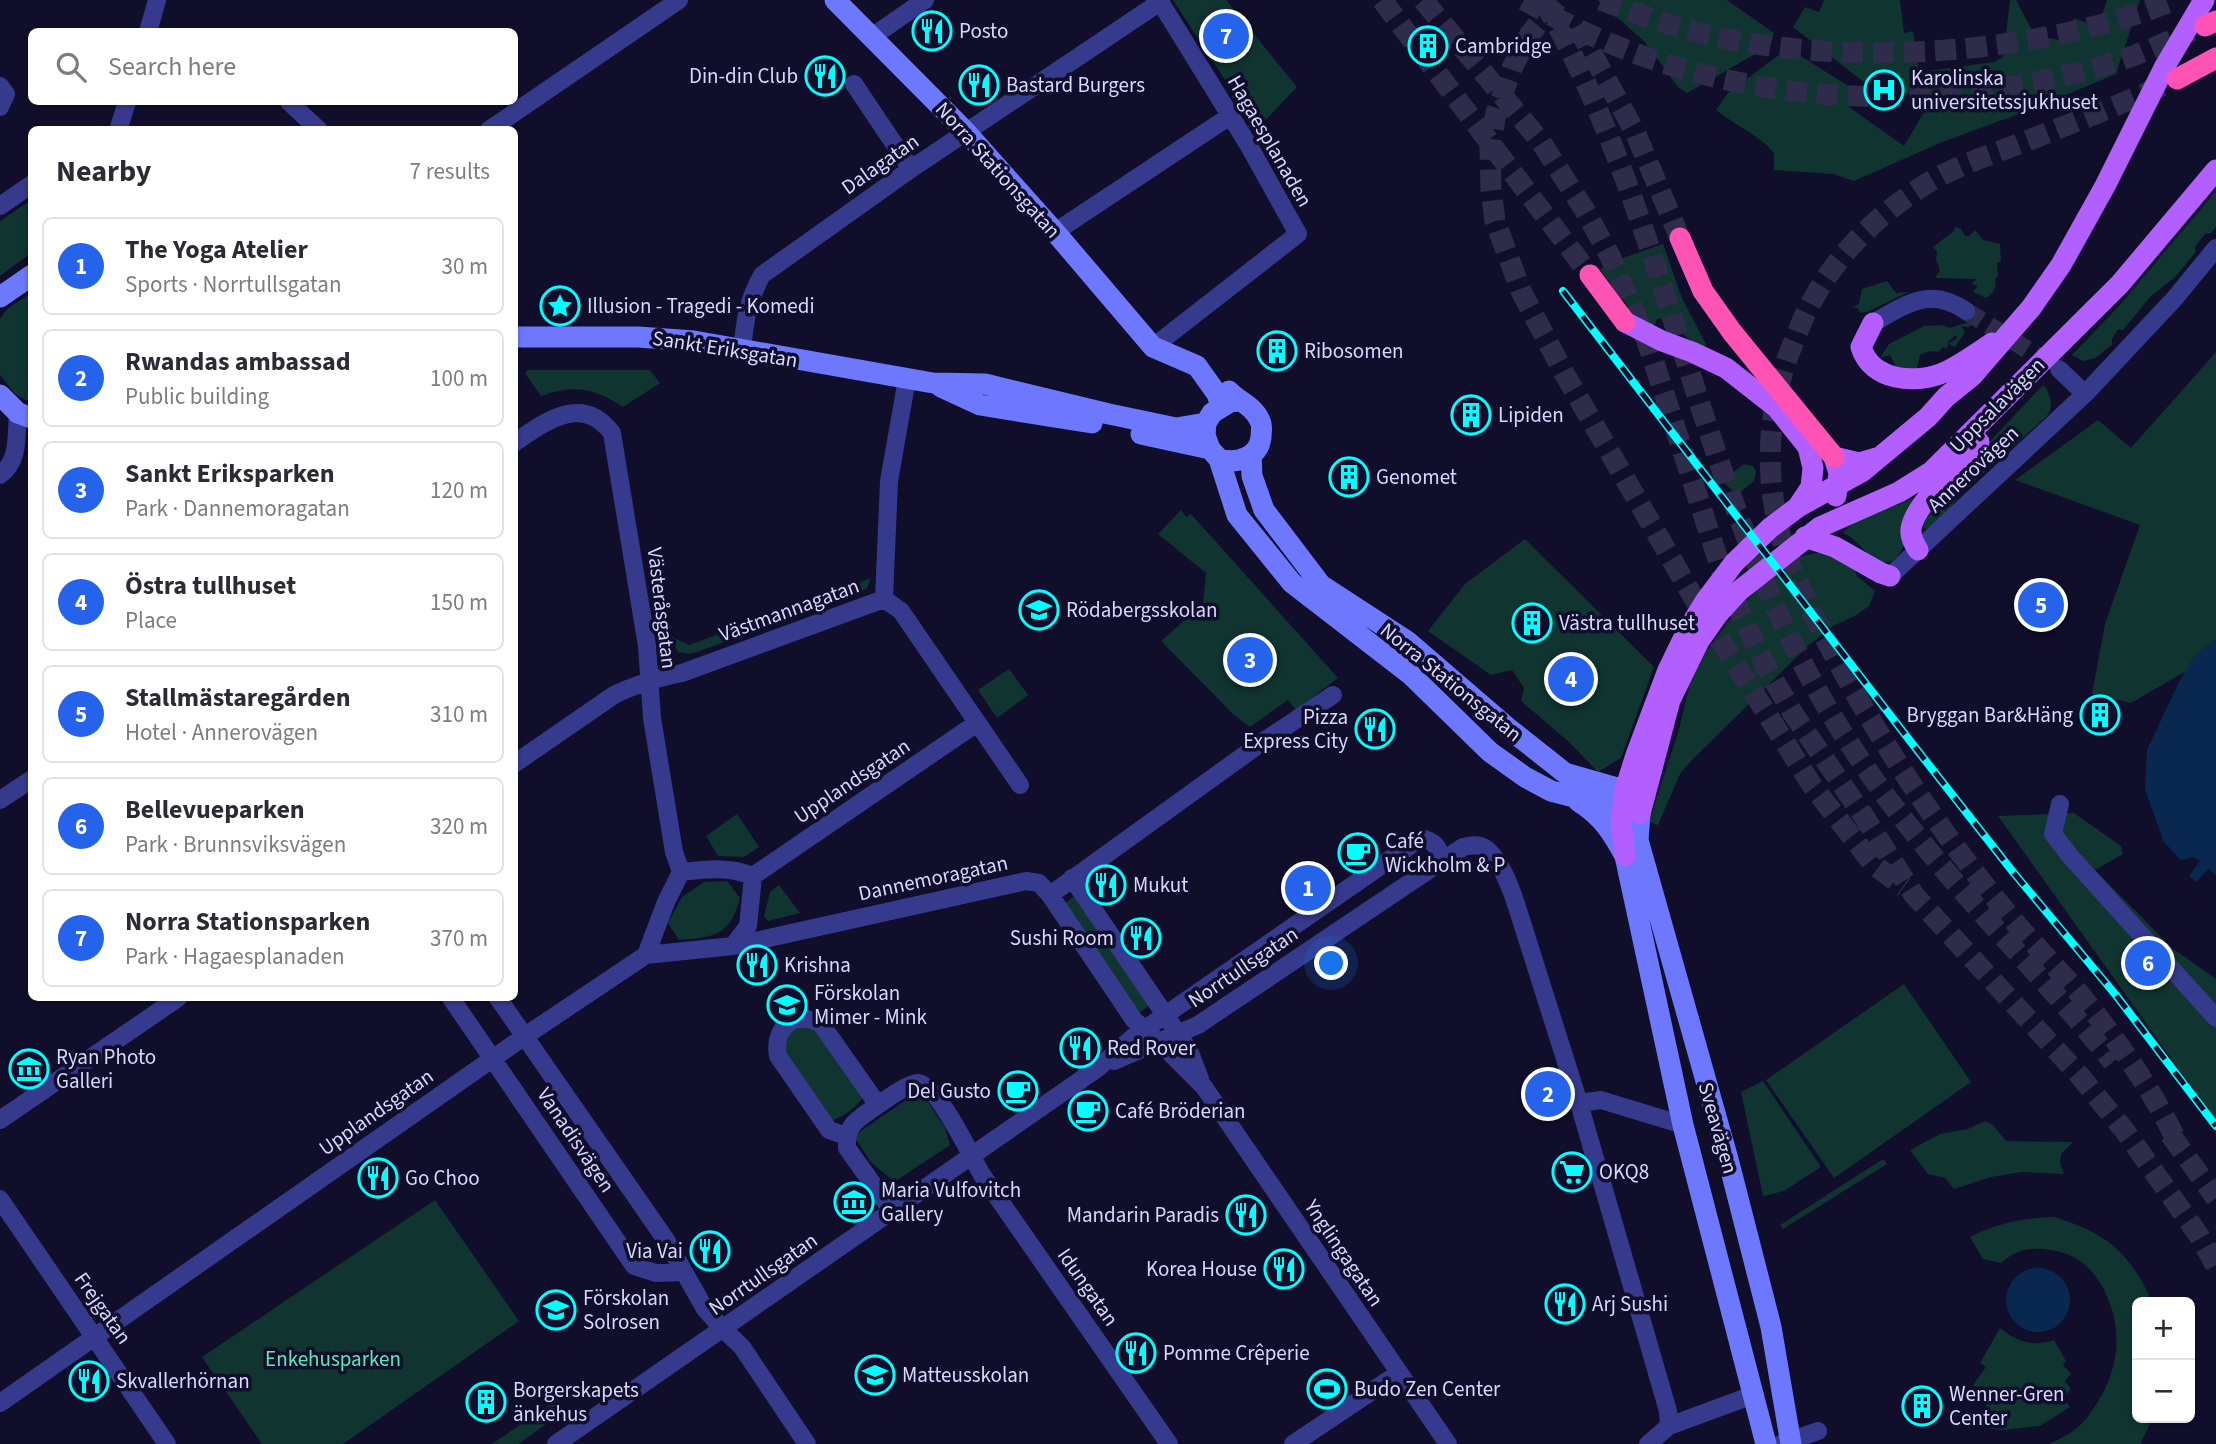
<!DOCTYPE html>
<meta charset="utf-8">
<style>
body{margin:0;font-family:"Source Sans 3",sans-serif;background:#f2f2f3;color:#2b2b33}
.controls{position:absolute;right:21px;bottom:21px;display:grid;overflow:hidden;border-radius:10px;box-shadow:0 2px 5px #0004}
.controls button{width:63px;height:63px;display:grid;place-items:center;padding:0;border:0;border-bottom:2px solid #e1e1e2;background:#fff;color:#2b2b33;font:35px sans-serif}
.you{position:absolute;left:1332px;top:964px;width:24px;height:24px;margin:-18px;border:5px solid #fff;border-radius:50%;background:#1a73e8;box-shadow:0 0 0 10px #1a73e833}
.badge{display:grid;place-items:center;width:46px;height:46px;border-radius:50%;background:#2563eb;color:#fff;font-size:23px;font-weight:700}
.pin{position:absolute;translate:-50% -50%;border:4px solid #fff;box-shadow:0 2px 7px #0006}
.list{margin:0;padding:0;list-style:none}
h2{display:flex;justify-content:space-between;align-items:center;height:91px;margin:0;padding:0 28px;font-size:30px}
h2 small{font-size:23px;font-weight:400;color:#7c7c81}
.list li{display:grid;grid-template-columns:46px 1fr auto;gap:21px;align-items:center;box-sizing:border-box;height:98px;margin:0 14px 14px;padding:0 14px;border:2px solid #e1e1e2;border-radius:10px}
.list b{display:block;font-size:26px;white-space:nowrap}
.list p{margin:0;font-size:23px;white-space:nowrap;color:#7c7c81}
.list em{font-size:23px;font-style:normal;color:#7c7c81}
.icon{flex:none;width:38px;height:38px;fill:none;stroke:currentColor;stroke-width:2;stroke-linecap:round;stroke-linejoin:round}
.map{position:relative;flex:none;width:2216px;height:1444px;overflow:hidden}
.search{position:absolute;background:#fff;box-shadow:0 2px 5px #0004;left:28px;top:28px;width:490px;height:77px;display:flex;align-items:center;gap:18px;box-sizing:border-box;padding:0 24px;border-radius:10px;color:#7c7c81;font-size:26px}
.panel{position:absolute;background:#fff;box-shadow:0 2px 5px #0004;left:28px;top:126px;width:490px;height:875px;border-radius:10px}
.map>svg:first-child{display:block}
.green{fill:#103430}
.water{fill:#08284f}
.lines{fill:none;stroke-linecap:round;stroke-linejoin:round}
.street-tunnel{stroke:#2e2c4a;stroke-width:18;stroke-dasharray:18 9;stroke-linecap:butt}
.highway-tunnel{stroke:#2e2c4a;stroke-width:21;stroke-dasharray:21 10;stroke-linecap:butt}
.street{stroke:#353a8d;stroke-width:18}
.secondary{stroke:#6e78ff;stroke-width:21}
.primary{stroke:#b35eff;stroke-width:21}
.highway{stroke:#ff52b5;stroke-width:21}
.rail-casing{stroke:#03feff;stroke-width:8}
.rail{stroke:#100e2a;stroke-width:5;stroke-dasharray:16;stroke-linecap:butt}
.labels{text-anchor:middle;dominant-baseline:central;stroke-width:7;stroke-linejoin:round;paint-order:stroke}
.poi-label{font-size:21px;fill:#d7d7ff;stroke:#100e2a;text-anchor:start}
.street-label{font-size:21px;fill:#d7d7ff;stroke:#100e2a}
.park-label{font-size:21px;fill:#57ebb8;stroke:#100e2a}
</style>
<div class="map">
<svg width="2216" height="1444" viewBox="0 0 2216 1444">
<rect width="100%" height="100%" fill="#100e2a"/>
<path class="green" d="M1173,0H1226L1297,87L1257,129Z
M1597,0H1727L1774,33L1771,45L1687,93L1678,87L1644,41Z
M1824,0H1900L1904,33L1913,31L1919,72L1994,62L2003,57L2010,0H2016L2035,36L2067,41L2074,18L2098,27L2107,0H2140L2116,74L2040,106L1940,143L1854,181L1833,174L1774,170V153C1758,134 1736,126 1716,110L1728,93L1788,48L1858,92L1849,107L1904,146L1927,107L1874,71L1865,83L1793,27L1805,7L1819,12Z
M2216,191V227L2211,233L2205,234L2195,247L2196,252L2175,277L2150,297L2123,330L2118,329L2112,339V345L2095,358L2083,361L2072,355L2119,306Z
M31,200V253L0,276V221Z
M1955,227L1961,229L1965,236H1969L1975,230L1983,240L2000,244L2001,261L1997,263L1998,276L1995,279C1997,288 1993,294 1986,298L1973,292L1978,286L1972,284L1976,279L1935,278L1940,270L1936,259L1937,252L1933,247L1954,231Z
M1663,244L1682,298L1706,344L1703,350L1679,331L1674,329L1672,324H1669L1664,318L1657,319L1655,324L1649,328L1639,321L1600,269L1620,259Z
M1887,281L1896,293L1909,292L1867,312L1861,313L1857,308L1852,307L1859,304L1862,289Z
M31,293V403L15,394L0,375V319L7,309Z
M1975,320L1969,327L1961,326L1965,332L1955,347L1948,344L1957,338L1956,335L1948,342L1947,349L1943,347L1938,352L1930,351L1920,355L1917,367L1919,370H1897L1890,355L1880,358L1889,344L1924,326L1942,325L1950,328Z
M2216,352V639L2194,657L2188,670L2131,703L2092,694L2105,624L2140,525L2015,480L2098,420L2131,448Z
M528,370H650L660,383L623,407C594,388 574,384 541,396L525,373Z
M2042,386H2045C2051,397 2054,405 2047,416L1961,493L1939,523L1929,529H1924L1922,526L1928,507Z
M1744,464L1753,466L1756,472L1754,481L1737,495L1722,481Z
M1917,497C1913,515 1904,581 1873,558C1862,550 1857,539 1843,533L1854,522Z
M1181,510L1186,517L1191,514L1338,678L1296,710L1288,700L1250,727L1234,715L1161,641L1203,604L1206,573L1158,534Z
M1525,539L1654,667L1621,758L1598,772L1570,743L1521,701L1524,688L1512,670L1491,675L1428,631L1465,584Z
M1821,552L1854,568L1857,576L1875,591L1869,606L1855,616L1833,626L1809,645L1692,760L1680,774L1658,825L1649,822L1679,729L1690,683L1706,652L1739,607L1767,581L1798,557Z
M871,578L867,588L862,591L697,652L689,654L678,652L668,635L689,645Z
M1009,669L1028,695L997,718L978,690Z
M2074,813L2121,846L2123,854L2095,870L2172,948L2216,979V1121L1998,816Z
M737,814L759,847L744,857L718,856L706,836Z
M727,881L740,898C730,936 714,937 679,940L668,923L682,897L704,882Z
M779,885L800,913L768,921L764,916L770,892Z
M1079,893L1153,1003L1135,1016L1061,906Z
M1904,984L1971,1082L1834,1178L1766,1080Z
M793,1026H811L864,1094C860,1106 841,1119 829,1121L786,1061V1033Z
M1763,1081L1821,1167L1784,1191L1763,1196L1741,1092Z
M915,1094L925,1097L945,1128L950,1145L894,1182L870,1161L855,1138L859,1132Z
M1985,1121L1993,1125L2006,1141L2073,1142L2061,1154L2060,1163L2064,1174L2022,1172L1991,1177L1954,1189L1945,1178L1928,1174L1910,1150L1940,1134L1968,1129Z
M1883,1159L1887,1164L1783,1229L1780,1225Z
M435,1200L519,1321L343,1444H262L202,1357Z
M2054,1217C2105,1232 2131,1253 2152,1302H2137V1418H2153L2140,1444H2049C2057,1440 2066,1436 2073,1431C2083,1424 2091,1413 2097,1403C2120,1367 2123,1328 2104,1290C2092,1267 2077,1254 2051,1250C2029,1247 2018,1249 2001,1263L1983,1259L1970,1237C1998,1223 2023,1218 2054,1217Z
M2000,1328C2018,1342 2032,1347 2054,1340L2066,1361L2063,1365L2071,1374L2065,1381L2071,1389L2063,1398L2070,1407L2040,1426L2003,1430L1972,1427L1992,1396L1973,1385L1986,1367L1980,1363Z
M558,1399L565,1411L518,1444H492Z"/>
<path class="water" d="M2216,639V875L2208,869L2196,882L2189,876L2200,861L2194,857L2181,860L2164,842L2145,790L2147,750L2179,682L2194,657Z
M2006 1300a32 32 0 1 1 64 0a32 32 0 1 1-64 0Z"/>
<g class="lines">
<path class="street-tunnel" d="M1966,311L2055,367"/>
<path class="highway-tunnel" d="M1382,0L1590,275
M1423,0L1541,142L1584,209L1610,256L1647,341L1723,575L1765,665L1794,715L1865,818L1914,895L2080,1076L2125,1131L2200,1237L2216,1266
M1524,0C1554,17 1583,33 1614,45C1767,108 1951,112 2108,64C2137,56 2165,43 2192,31
M1543,0C1658,199 1690,434 1791,640C1825,711 1870,779 1920,840C1981,917 2052,986 2113,1062
M1601,0C1627,10 1654,20 1681,28C1827,70 2036,57 2175,0
M1557,1L1530,34L1512,68L1496,113L1490,147L1491,189L1495,221L1521,291L1564,373L1695,600L1813,787L1874,865L1904,887
M1577,26L1635,132L1680,238
M2162,86C2115,107 2067,125 2019,144C1987,156 1952,167 1923,186C1876,216 1834,257 1809,307C1802,319 1798,333 1792,346C1771,397 1765,455 1775,510C1782,554 1803,594 1823,634C1874,733 1936,827 2008,914C2033,945 2062,972 2087,1003C2121,1046 2155,1094 2178,1144
M2170,1134L2216,1198"/>
<path class="street" d="M148,32L157,0
M873,36L925,0
M854,84L911,169
M0,86L6,94L0,107
M289,102L319,130
M118,130L127,102
M489,130L679,0
M0,206L32,184
M1055,232L1230,116
M1873,323C1907,304 1930,286 1966,311
M1153,347L1298,234L1249,146L1159,0
M742,350C745,321 747,302 762,275L911,169L1160,2
M2059,369L2085,394
M514,443C545,422 582,393 612,433L647,646L652,718L674,852L681,872
M0,475C20,461 16,434 18,413
M1890,576L2085,394L2175,298L2216,248
M884,599L901,611L1020,785
M884,599L889,481L907,379
M514,764L614,695C636,684 658,678 682,673L884,599
M0,800L32,779
M2060,804L2053,834L2070,856L2216,1018
M753,876L977,723
M1072,878L1189,1050L1200,1079
M1050,895L1261,743L1333,695
M646,955L733,946L1026,881L1039,883L1050,895L1134,1020L1159,1042L1204,1087L1448,1444
M451,998L634,1266L656,1273L684,1272
M498,998L666,1240L705,1309L723,1329L742,1347L807,1444
M1114,1061L1198,1025L1463,847C1471,845 1478,844 1485,848C1500,858 1512,891 1517,907L1579,1103L1668,1411L1669,1426
M1579,1103L1601,1100L1683,1125
M0,1120L178,998
M846,1136L829,1130L778,1056C773,1027 794,1010 821,1024L878,1105
M0,1199L167,1444
M892,1211L847,1148C846,1124 857,1120 875,1107C884,1101 908,1083 918,1083C938,1085 971,1156 982,1175L1169,1444
M0,1403L525,1036L646,955L666,902L681,872C707,869 728,866 753,876L748,926L733,946
M556,1444L1098,1068L1132,1038L1421,838C1435,841 1441,849 1440,863
M1293,1444L1399,1373
M1648,1444L1669,1426L1753,1395
M1781,1444L1818,1431"/>
<path class="secondary" d="M835,0L966,132L1055,232L1153,347L1197,366L1217,394L1221,406
M0,297L32,275
M514,337H638L694,341L933,383L985,384L1109,414L1176,428L1206,423
M941,387L980,405L1092,423
M0,395L18,413L32,418
M1239,401L1230,402L1212,413L1206,423L1205,435L1210,449L1219,459L1237,515L1292,583L1411,675L1490,752L1525,777L1551,791L1640,814L1638,840L1728,1159L1771,1327L1791,1444
M1141,434L1210,449
M1251,455L1252,476L1264,510L1321,585L1407,641L1508,728L1565,773L1642,795
M1219,459C1236,464 1259,458 1261,437C1261,431 1263,426 1260,421C1254,406 1239,402 1229,391
M1578,801C1602,816 1612,832 1625,856L1683,1125L1766,1444"/>
<path class="primary" d="M1625,322L1662,341L1692,352L1726,368L1777,408L1808,447L1813,468L1811,487L1799,505
M1873,323L1861,347C1871,381 1916,385 1945,372C1961,365 1977,353 1992,343
M1836,496L1839,473L1834,457L1859,463L1876,458
M1805,537L1835,547L1881,573L1890,576
M1918,550C1914,543 1910,537 1911,529C1914,504 1962,461 1979,442
M1640,814L1670,700L1699,641L1718,614L1739,591L1820,527L1899,492L1931,472L2120,284L2216,170
M1625,856L1621,821L1625,790L1636,755L1668,670L1687,631L1706,600L1734,563L1770,528L1798,507L1863,471L1928,417L1946,397L1972,376L2031,308L2061,265L2105,186L2165,66L2204,0"/>
<path class="highway" d="M2205,26L2216,21
M2177,79L2216,58
M1680,238L1703,291L1732,332L1834,457
M1590,275L1625,322"/>
<g class="rail-casing">
<path id="rail" d="M1563,291L1914,746L2013,872L2115,994L2216,1126"/>
</g>
<use href="#rail" class="rail"/>
</g>
<defs>
<g id="restaurant-ring" transform="scale(2.0125)"><circle r="9.5" fill="#100e2a" stroke="#03feff" stroke-width="1.5"/><path d="M-5-6h1v4h1v-4h1v4h1v-4h1v5L-1.5 .5V6h-2V.5L-5-1ZM5-6V6H3V1.5H1.5Q1.5-4 5-6Z" fill="#03feff"/></g>
<g id="building-ring" transform="scale(2.0125)"><circle r="9.5" fill="#100e2a" stroke="#03feff" stroke-width="1.5"/><path d="M-4-6H4V6H1V3H-1V6H-4ZM-2.5-4.3h1.7v1.8h-1.7ZM.8-4.3h1.7v1.8H.8ZM-2.5-1h1.7V.8h-1.7ZM.8-1h1.7V.8H.8Z" fill="#03feff"/></g>
<g id="hospital-ring" transform="scale(2.0125)"><circle r="9.5" fill="#100e2a" stroke="#03feff" stroke-width="1.5"/><path d="M-5-5h3v3.5h4V-5h3V5h-3V1.5h-4V5h-3Z" fill="#03feff"/></g>
<g id="sight-ring" transform="scale(2.0125)"><circle r="9.5" fill="#100e2a" stroke="#03feff" stroke-width="1.5"/><path d="M0-6L1.8-2.2L6-1.7L2.9 1.2L3.7 5.4L0 3.3L-3.7 5.4L-2.9 1.2L-6-1.7L-1.8-2.2Z" fill="#03feff"/></g>
<g id="school-ring" transform="scale(2.0125)"><circle r="9.5" fill="#100e2a" stroke="#03feff" stroke-width="1.5"/><path d="M0-5L7-2L0 1L-7-2ZM-4 1L0 2.5L4 1V4Q0 6-4 4Z" fill="#03feff"/></g>
<g id="cafe-ring" transform="scale(2.0125)"><circle r="9.5" fill="#100e2a" stroke="#03feff" stroke-width="1.5"/><path d="M-5.5-4.5H6V0H3Q3 3.5 0 3.5H-2.5Q-5.5 3.5-5.5 0ZM3-3.2v2h1.7v-2ZM-6 4.5H4V6H-6Z" fill="#03feff"/></g>
<g id="museum-ring" transform="scale(2.0125)"><circle r="9.5" fill="#100e2a" stroke="#03feff" stroke-width="1.5"/><path d="M0-6L6-3V-2H-6V-3ZM-5-1h2V3h-2ZM-1-1h2V3h-2ZM3-1h2V3H3ZM-6 4H6V6H-6Z" fill="#03feff"/></g>
<g id="supermarket-ring" transform="scale(2.0125)"><circle r="9.5" fill="#100e2a" stroke="#03feff" stroke-width="1.5"/><path d="M-6-5.5h2.5l.6 2H6L4.5 2H-2.5L-4.4-4H-6ZM-1.5 3.2a1.3 1.3 0 1 0 .1 0ZM3 3.2a1.3 1.3 0 1 0 .1 0Z" fill="#03feff"/></g>
<g id="stadium-ring" transform="scale(2.0125)"><circle r="9.5" fill="#100e2a" stroke="#03feff" stroke-width="1.5"/><path d="M0-5a6.5 5 0 1 0 0 10a6.5 5 0 1 0 0-10ZM-3.5-1.8h7v3.6h-7Z" fill="#03feff"/></g>
</defs>
<g fill-rule="evenodd">
<use href="#restaurant-ring" x="932" y="31"/>
<use href="#building-ring" x="1428" y="46"/>
<use href="#restaurant-ring" x="825" y="76"/>
<use href="#restaurant-ring" x="979" y="85"/>
<use href="#hospital-ring" x="1884" y="90"/>
<use href="#sight-ring" x="560" y="306"/>
<use href="#building-ring" x="1277" y="351"/>
<use href="#building-ring" x="1471" y="415"/>
<use href="#building-ring" x="1349" y="477"/>
<use href="#school-ring" x="1039" y="610"/>
<use href="#building-ring" x="1532" y="623"/>
<use href="#building-ring" x="2100" y="715"/>
<use href="#restaurant-ring" x="1375" y="729"/>
<use href="#cafe-ring" x="1358" y="853"/>
<use href="#restaurant-ring" x="1106" y="885"/>
<use href="#restaurant-ring" x="1141" y="938"/>
<use href="#restaurant-ring" x="757" y="965"/>
<use href="#school-ring" x="787" y="1005"/>
<use href="#restaurant-ring" x="1080" y="1048"/>
<use href="#museum-ring" x="29" y="1069"/>
<use href="#cafe-ring" x="1018" y="1091"/>
<use href="#cafe-ring" x="1088" y="1111"/>
<use href="#supermarket-ring" x="1572" y="1172"/>
<use href="#restaurant-ring" x="378" y="1178"/>
<use href="#museum-ring" x="854" y="1202"/>
<use href="#restaurant-ring" x="1246" y="1215"/>
<use href="#restaurant-ring" x="710" y="1251"/>
<use href="#restaurant-ring" x="1284" y="1269"/>
<use href="#restaurant-ring" x="1565" y="1304"/>
<use href="#school-ring" x="556" y="1310"/>
<use href="#restaurant-ring" x="1136" y="1353"/>
<use href="#school-ring" x="875" y="1375"/>
<use href="#restaurant-ring" x="89" y="1381"/>
<use href="#stadium-ring" x="1327" y="1389"/>
<use href="#building-ring" x="486" y="1402"/>
<use href="#building-ring" x="1922" y="1406"/>
</g>
<g class="labels">
<g class="poi-label">
<text x="959" y="31">Posto</text>
<text x="1455" y="46">Cambridge</text>
<text x="798" y="76" text-anchor="end">Din-din Club</text>
<text x="1911" y="78">Karolinska<tspan x="1911" dy="24">universitetssjukhuset</tspan></text>
<text x="1006" y="85">Bastard Burgers</text>
<text x="587" y="306">Illusion - Tragedi - Komedi</text>
<text x="1304" y="351">Ribosomen</text>
<text x="1498" y="415">Lipiden</text>
<text x="1376" y="477">Genomet</text>
<text x="1066" y="610">Rödabergsskolan</text>
<text x="1559" y="623">Västra tullhuset</text>
<text x="2073" y="715" text-anchor="end">Bryggan Bar&amp;Häng</text>
<text x="1348" y="717" text-anchor="end">Pizza<tspan x="1348" dy="24">Express City</tspan></text>
<text x="1385" y="841">Café<tspan x="1385" dy="24">Wickholm &amp; P</tspan></text>
<text x="1133" y="885">Mukut</text>
<text x="1114" y="938" text-anchor="end">Sushi Room</text>
<text x="784" y="965">Krishna</text>
<text x="814" y="993">Förskolan<tspan x="814" dy="24">Mimer - Mink</tspan></text>
<text x="1107" y="1048">Red Rover</text>
<text x="56" y="1057">Ryan Photo<tspan x="56" dy="24">Galleri</tspan></text>
<text x="991" y="1091" text-anchor="end">Del Gusto</text>
<text x="1115" y="1111">Café Bröderian</text>
<text x="1599" y="1172">OKQ8</text>
<text x="405" y="1178">Go Choo</text>
<text x="881" y="1190">Maria Vulfovitch<tspan x="881" dy="24">Gallery</tspan></text>
<text x="1219" y="1215" text-anchor="end">Mandarin Paradis</text>
<text x="683" y="1251" text-anchor="end">Via Vai</text>
<text x="1257" y="1269" text-anchor="end">Korea House</text>
<text x="583" y="1298">Förskolan<tspan x="583" dy="24">Solrosen</tspan></text>
<text x="1592" y="1304">Arj Sushi</text>
<text x="1163" y="1353">Pomme Crêperie</text>
<text x="902" y="1375">Matteusskolan</text>
<text x="116" y="1381">Skvallerhörnan</text>
<text x="1354" y="1389">Budo Zen Center</text>
<text x="513" y="1390">Borgerskapets<tspan x="513" dy="24">änkehus</tspan></text>
<text x="1949" y="1394">Wenner-Gren<tspan x="1949" dy="24">Center</tspan></text>
</g>
<g class="street-label">
<text transform="translate(1270 141) rotate(60)">Hagaesplanaden</text>
<text transform="translate(880 164) rotate(-35)">Dalagatan</text>
<text transform="translate(998 170) rotate(48)">Norra Stationsgatan</text>
<text transform="translate(725 349) rotate(9)">Sankt Eriksgatan</text>
<text transform="translate(1997 405) rotate(-45)">Uppsalavägen</text>
<text transform="translate(1973 469) rotate(-43)">Annerovägen</text>
<text transform="translate(662 608) rotate(83)">Västeråsgatan</text>
<text transform="translate(789 610) rotate(-20)">Västmannagatan</text>
<text transform="translate(1451 682) rotate(39)">Norra Stationsgatan</text>
<text transform="translate(852 781) rotate(-34)">Upplandsgatan</text>
<text transform="translate(933 878) rotate(-12)">Dannemoragatan</text>
<text transform="translate(1243 967) rotate(-34)">Norrtullsgatan</text>
<text transform="translate(376 1112) rotate(-35)">Upplandsgatan</text>
<text transform="translate(1718 1128) rotate(74)">Sveavägen</text>
<text transform="translate(576 1140) rotate(56)">Vanadisvägen</text>
<text transform="translate(1344 1253) rotate(56)">Ynglingagatan</text>
<text transform="translate(763 1274) rotate(-35)">Norrtullsgatan</text>
<text transform="translate(1088 1287) rotate(55)">Idungatan</text>
<text transform="translate(103 1308) rotate(55)">Frejgatan</text>
</g>
<g class="park-label">
<text x="333" y="1359">Enkehusparken</text>
</g>
</g>
</svg>
<div class="controls">
<button>+</button>
<button>−</button>
</div>
<div class="you"></div>
<div class="pin badge" style="left:1308px;top:888px">1</div>
<div class="pin badge" style="left:1548px;top:1094px">2</div>
<div class="pin badge" style="left:1250px;top:660px">3</div>
<div class="pin badge" style="left:1571px;top:679px">4</div>
<div class="pin badge" style="left:2041px;top:605px">5</div>
<div class="pin badge" style="left:2148px;top:963px">6</div>
<div class="pin badge" style="left:1226px;top:36px">7</div>
<div class="search"><svg class="icon" aria-label="search" viewBox="0 0 24 24"><circle cx="10" cy="10" r="6"/><path d="M15 15l6 6"/></svg>Search here</div>
<section class="panel">
<h2>Nearby<small>7 results</small></h2>
<ul class="list">
<li><span class="badge">1</span><div><b>The Yoga Atelier</b><p>Sports · Norrtullsgatan</p></div><em>30 m</em></li>
<li><span class="badge">2</span><div><b>Rwandas ambassad</b><p>Public building</p></div><em>100 m</em></li>
<li><span class="badge">3</span><div><b>Sankt Eriksparken</b><p>Park · Dannemoragatan</p></div><em>120 m</em></li>
<li><span class="badge">4</span><div><b>Östra tullhuset</b><p>Place</p></div><em>150 m</em></li>
<li><span class="badge">5</span><div><b>Stallmästaregården</b><p>Hotel · Annerovägen</p></div><em>310 m</em></li>
<li><span class="badge">6</span><div><b>Bellevueparken</b><p>Park · Brunnsviksvägen</p></div><em>320 m</em></li>
<li><span class="badge">7</span><div><b>Norra Stationsparken</b><p>Park · Hagaesplanaden</p></div><em>370 m</em></li>
</ul>
</section>
</div>
